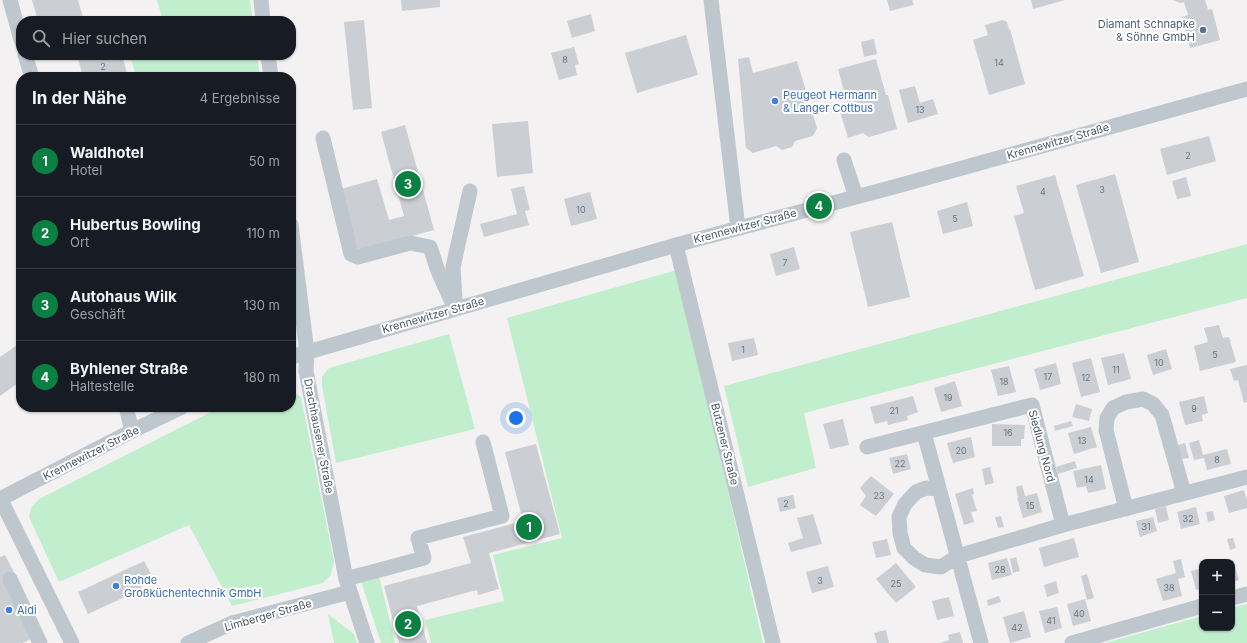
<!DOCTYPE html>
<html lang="de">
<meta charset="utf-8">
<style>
body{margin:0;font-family:Inter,sans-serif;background:#242831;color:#f1f3f6}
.controls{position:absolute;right:12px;bottom:12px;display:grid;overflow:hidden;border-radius:8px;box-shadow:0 1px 3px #0004}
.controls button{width:36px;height:36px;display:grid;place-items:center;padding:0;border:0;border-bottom:1px solid #363941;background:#171b24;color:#f1f3f6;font:20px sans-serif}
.you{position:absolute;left:516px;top:418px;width:14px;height:14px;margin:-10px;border:3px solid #fff;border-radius:50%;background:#1a73e8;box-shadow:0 0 0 6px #1a73e833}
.badge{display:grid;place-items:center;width:26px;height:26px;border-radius:50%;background:#0b8043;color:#fff;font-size:13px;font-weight:700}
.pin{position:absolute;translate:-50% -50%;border:2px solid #fff;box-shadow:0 1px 4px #0006}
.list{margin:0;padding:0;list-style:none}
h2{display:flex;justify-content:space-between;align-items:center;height:52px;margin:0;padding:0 16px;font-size:17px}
h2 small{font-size:13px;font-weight:400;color:#9ea1a6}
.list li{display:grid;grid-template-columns:26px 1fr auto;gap:12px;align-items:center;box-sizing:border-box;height:72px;padding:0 16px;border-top:1px solid #363941}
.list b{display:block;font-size:15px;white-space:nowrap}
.list p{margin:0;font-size:13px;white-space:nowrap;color:#9ea1a6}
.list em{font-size:13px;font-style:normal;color:#9ea1a6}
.icon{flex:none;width:22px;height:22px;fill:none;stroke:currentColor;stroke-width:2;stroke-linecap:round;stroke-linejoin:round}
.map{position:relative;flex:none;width:1247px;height:643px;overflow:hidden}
.search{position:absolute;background:#171b24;box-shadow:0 1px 3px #0004;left:16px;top:16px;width:280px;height:44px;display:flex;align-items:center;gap:10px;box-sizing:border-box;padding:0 14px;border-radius:16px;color:#9ea1a6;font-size:15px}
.panel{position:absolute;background:#171b24;box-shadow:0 1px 3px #0004;left:16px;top:72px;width:280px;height:340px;border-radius:16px}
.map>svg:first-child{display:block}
.green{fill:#c1efce}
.building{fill:#cbcfd3}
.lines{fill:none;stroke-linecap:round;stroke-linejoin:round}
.minor{stroke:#bdc7cd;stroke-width:15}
.service-dot{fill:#5c6f8a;stroke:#fff;stroke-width:1.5}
.shop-dot{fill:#3f7fe0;stroke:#fff;stroke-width:1.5}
.labels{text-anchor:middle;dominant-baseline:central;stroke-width:4;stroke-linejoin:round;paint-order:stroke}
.number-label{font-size:9px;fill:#6a747b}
.service-label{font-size:11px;fill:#4e5e75;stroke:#fff;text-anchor:end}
.shop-label{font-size:11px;fill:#366cbe;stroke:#fff;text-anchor:start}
.street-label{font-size:11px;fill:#49565e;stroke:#fff}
</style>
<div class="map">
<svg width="1247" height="643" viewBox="0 0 1247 643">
<rect width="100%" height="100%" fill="#f3f1f1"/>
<path class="green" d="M157,0H250L253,21H163Z
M130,55H257L260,77H136Z
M1247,244V298L804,413L816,468L748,487L724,386Z
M677,270L763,643H431L425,620L504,601L493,555L562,538L507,318Z
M449,334L475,429L336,463L322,386V377L329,368Z
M291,390L301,397L334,561L331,575L323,583L232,606L189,525L59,582L29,517L31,508L39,499L221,407H291Z
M379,576L395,643H381L361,581Z
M1247,604V643H1105L1202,616V628H1232V608Z
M328,614L354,634L357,643H334Z"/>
<path class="building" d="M32,0H78L84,21H38Z
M401,0H440V7L402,11Z
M887,0H912L914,5L890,11Z
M1031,0H1065L1033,9Z
M1173,0H1205L1208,10L1212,9L1220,40L1190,48L1182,17L1188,15L1184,2L1180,3Z
M591,14L595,31L572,38L567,21Z
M364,20L372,108L353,110L344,22Z
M1003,20L1007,22L1009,30L1010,29L1025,84L989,95L973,40L988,35L985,25Z
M686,35L698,75L637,93L625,53Z
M874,39L877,54L864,57L861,42Z
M574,47L579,64L575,65L577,75L559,80L551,53Z
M77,55H122L128,77H83Z
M749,57L753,73L797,61L817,128L813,136L795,141L792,147L782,150L776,146L753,153L746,148L738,59Z
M876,59L886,95H888L897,129L869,137L863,133L848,138L839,108L848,106L838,69Z
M915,86L920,103L933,99L938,114L908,123L899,90Z
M528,121L533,173L497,177L492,124Z
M405,125L434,230L358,251L341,189L377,179L389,220L404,216L381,132Z
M1209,136L1216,161L1167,175L1160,149Z
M1115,174L1139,262L1101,273L1076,185Z
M1055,175L1084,276L1035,290L1014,216L1024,213L1016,186Z
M1186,177L1191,196L1177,199L1172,181Z
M524,186L530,210L525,211L529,225L484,237L480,224L517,214L511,189Z
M590,192L597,219L571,226L564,199Z
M967,202L973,226L943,234L937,211Z
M892,222L910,297L868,307L850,232Z
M794,247L800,269L776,276L770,254Z
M1219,325L1223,338L1229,337L1236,362L1200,371L1194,346L1208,342L1204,328Z
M754,338L758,355L732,361L728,343Z
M17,345L21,351V381L0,396V357Z
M1166,349L1172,369L1153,375L1147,355Z
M1124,353L1131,379L1108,385L1101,358Z
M1091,358L1100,392L1081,397L1072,363Z
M1056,363L1061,384L1040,390L1034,369Z
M1247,365V402L1244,403L1238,380L1234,381L1230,369Z
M1009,366L1016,392L998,396L991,370Z
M955,381L962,406L941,412L934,388Z
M913,396L918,412L907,416L908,420L888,425L887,421L875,424L870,407Z
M1204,396L1208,413L1202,415L1203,421L1185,425L1179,402Z
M1076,404L1092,409L1089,421L1072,417Z
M843,419L849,445L830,449L823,424Z
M1071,421L1073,426L1055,431L1054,426Z
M992,424L1025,425L1024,439H1021V446H992Z
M1091,427L1097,447L1074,454L1068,433Z
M971,437L975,457L953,463L947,443Z
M1199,440L1203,455L1227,449L1231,464L1207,470L1204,458L1194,460L1189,443Z
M1185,443L1189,458L1181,459L1178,445Z
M536,444L560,534L489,553L499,589L478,595L477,590L417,606L427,643H399L384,586L471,563L463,537L523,521L505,452Z
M907,454L911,469L893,474L889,458Z
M1075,461L1077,468L1058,474L1056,467Z
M1101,465L1106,489L1088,493L1086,486L1077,488L1073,471Z
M990,467L994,483L985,485L982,469Z
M871,476L894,494L876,516L860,505L866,496L860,488Z
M1022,485L1025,496L1037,493L1042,512L1023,518L1017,498H1018L1016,487Z
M973,488L974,494L972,495L977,511L971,512L974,522L964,525L955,494Z
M1244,490L1247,501V508L1229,513L1224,496Z
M793,495L796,508L780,512L777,498Z
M1166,506L1169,520L1158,523L1155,509Z
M1196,507L1200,524L1181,529L1177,512Z
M1213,511L1215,520L1208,522L1206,512Z
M813,514L822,544L791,552L788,543L803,538L797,518Z
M1001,516L1004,527L998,528L995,517Z
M1153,517L1157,531L1140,537L1136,521Z
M1074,538L1079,557L1044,567L1039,548Z
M1233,538L1236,548L1230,550L1227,539Z
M887,539L891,555L876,558L872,542Z
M5,555L16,576L31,639L22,643H0V557Z
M1016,557L1020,571L1013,573L1010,559Z
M1007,558L1012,575L992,580L988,563Z
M1181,559L1185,577L1178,579L1182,596L1163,601L1156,579L1176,573L1173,561Z
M1233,560L1239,580L1232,582V562H1226Z
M144,561L152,576L139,582L142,589L88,614L78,592Z
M896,563L916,587L896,603L876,579Z
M828,566L834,587L812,593L806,572Z
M1202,568V589L1196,590L1191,571Z
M1087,574L1094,598L1087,600L1081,576Z
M1056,581L1059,593L1047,597L1044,585Z
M999,596L1001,602L988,606L987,600Z
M949,597L954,616L937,620L932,601Z
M1085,599L1091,621L1073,626L1067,604Z
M1057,607L1062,628L1045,633L1039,611Z
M1024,611L1031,637L1010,643L1003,617Z
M886,630L889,643H877L874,633Z
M960,632L963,643H940L949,640L948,635Z"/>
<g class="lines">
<path class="minor" d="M10,0L21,40
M261,0L263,21
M711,0L738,228
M25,55L32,77
M268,55L271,77
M323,138L351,254L358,257L410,243L430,247L438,271L455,309
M844,160L856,197
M291,225L307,352L306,371L346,579L367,643
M676,245L773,643
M455,300L453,267L470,191
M291,357L676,245L901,185L1247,89
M126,407L132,431
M924,433L981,643
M867,447L1032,405L1063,525
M939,489L926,488L916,492L905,504L899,517L900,533L904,548L914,558L925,565L941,567L958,556L1063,525L1247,477
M0,498L72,643
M0,499L132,431L182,407
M1126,509L1106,430L1107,418L1113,408L1126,402L1143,399L1153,404L1162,415L1184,493
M10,579L40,643
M346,579L424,558L418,538L502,516L483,442
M1232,598L1247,594
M188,643L232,623L350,592
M1072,643L1202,606"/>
</g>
<circle class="service-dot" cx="1203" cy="30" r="4"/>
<g class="shop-dot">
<circle cx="775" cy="101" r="4"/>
<circle cx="116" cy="586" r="4"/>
<circle cx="9" cy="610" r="4"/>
</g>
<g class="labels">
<g class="number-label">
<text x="565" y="59">8</text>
<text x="999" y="62">14</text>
<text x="103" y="66">2</text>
<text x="920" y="109">13</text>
<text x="1188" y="155">2</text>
<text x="1102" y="189">3</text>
<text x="1043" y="191">4</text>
<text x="581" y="209">10</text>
<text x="955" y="218">5</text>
<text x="785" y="262">7</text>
<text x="743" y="349">1</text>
<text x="1215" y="354">5</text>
<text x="1159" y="362">10</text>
<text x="1116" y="369">11</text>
<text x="1048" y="376">17</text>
<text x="1086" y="377">12</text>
<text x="1004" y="381">18</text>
<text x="948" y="397">19</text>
<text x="1194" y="408">9</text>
<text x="894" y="410">21</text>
<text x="1008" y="432">16</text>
<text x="1082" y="440">13</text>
<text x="961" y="450">20</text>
<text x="1217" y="459">8</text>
<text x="900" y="463">22</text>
<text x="1089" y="479">14</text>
<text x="879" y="495">23</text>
<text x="786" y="503">2</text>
<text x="1030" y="505">15</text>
<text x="1188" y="518">32</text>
<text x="1146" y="526">31</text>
<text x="1000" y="569">28</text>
<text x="820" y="580">3</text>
<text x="896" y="583">25</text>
<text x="1169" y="587">38</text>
<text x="1079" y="613">40</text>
<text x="1051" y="620">41</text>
<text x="1017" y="627">42</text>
</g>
<g class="service-label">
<text x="1195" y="24">Diamant Schnapke<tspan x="1195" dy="13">&amp; Söhne GmbH</tspan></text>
</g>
<g class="shop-label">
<text x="783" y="95">Peugeot Hermann<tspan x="783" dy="13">&amp; Langer Cottbus</tspan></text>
<text x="124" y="580">Rohde<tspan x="124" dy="13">Großküchentechnik GmbH</tspan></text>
<text x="17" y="610">Aldi</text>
</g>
<g class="street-label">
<text transform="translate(1058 141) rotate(-16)">Krennewitzer Straße</text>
<text transform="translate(745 226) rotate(-15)">Krennewitzer Straße</text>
<text transform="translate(433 315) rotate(-16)">Krennewitzer Straße</text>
<text transform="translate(319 436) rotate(79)">Drachhausener Straße</text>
<text transform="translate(725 444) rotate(76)">Butzener Straße</text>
<text transform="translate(1042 446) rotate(75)">Siedlung Nord</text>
<text transform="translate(91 453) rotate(-27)">Krennewitzer Straße</text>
<text transform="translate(268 615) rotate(-16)">Limberger Straße</text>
</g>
</g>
</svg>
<div class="controls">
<button>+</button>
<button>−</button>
</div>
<div class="you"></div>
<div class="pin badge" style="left:529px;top:527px">1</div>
<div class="pin badge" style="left:408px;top:624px">2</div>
<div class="pin badge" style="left:408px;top:184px">3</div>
<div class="pin badge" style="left:819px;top:206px">4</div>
<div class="search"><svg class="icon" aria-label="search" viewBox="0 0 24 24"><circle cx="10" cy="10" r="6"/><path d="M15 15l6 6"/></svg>Hier suchen</div>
<section class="panel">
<h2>In der Nähe<small>4 Ergebnisse</small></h2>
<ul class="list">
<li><span class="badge">1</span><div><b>Waldhotel</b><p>Hotel</p></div><em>50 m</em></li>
<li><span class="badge">2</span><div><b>Hubertus Bowling</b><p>Ort</p></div><em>110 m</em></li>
<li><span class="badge">3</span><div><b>Autohaus Wilk</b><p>Geschäft</p></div><em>130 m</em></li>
<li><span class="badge">4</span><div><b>Byhlener Straße</b><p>Haltestelle</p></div><em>180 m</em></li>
</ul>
</section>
</div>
